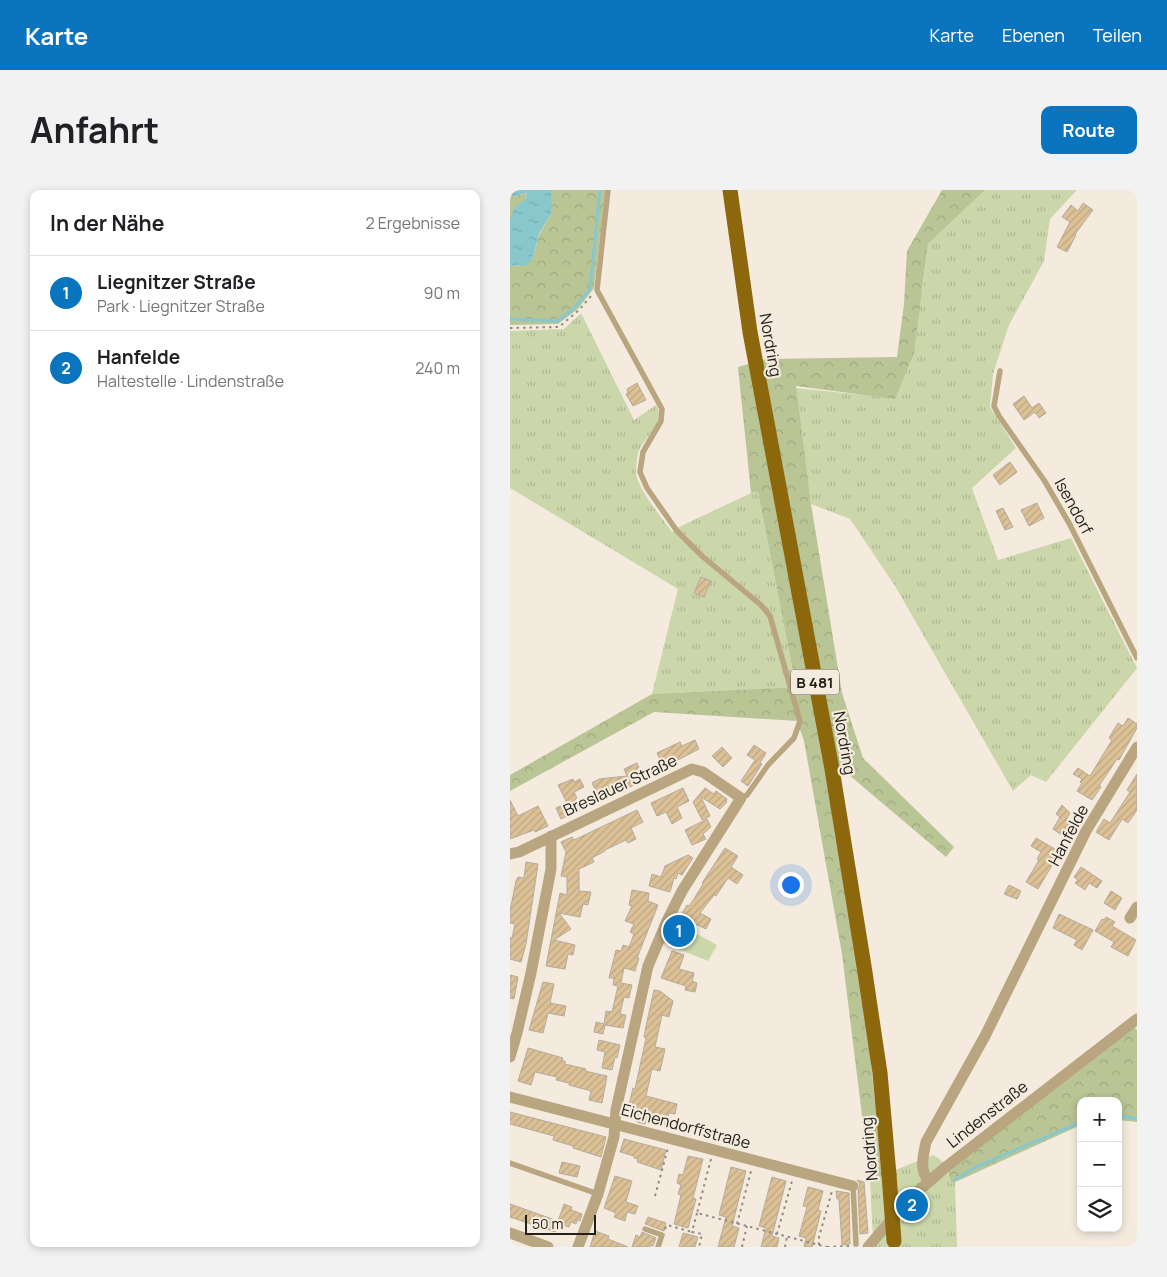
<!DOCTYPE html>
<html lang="de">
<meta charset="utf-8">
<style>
body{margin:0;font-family:Manrope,sans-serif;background:#f2f2f2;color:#202124}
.controls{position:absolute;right:15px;bottom:15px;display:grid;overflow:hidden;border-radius:10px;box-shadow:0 2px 8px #0003}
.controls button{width:45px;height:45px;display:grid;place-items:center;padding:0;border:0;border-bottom:1px solid #e0e0e0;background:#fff;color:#202124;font:25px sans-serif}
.scale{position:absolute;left:15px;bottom:12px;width:71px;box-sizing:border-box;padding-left:5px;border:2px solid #23201b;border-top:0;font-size:14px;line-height:18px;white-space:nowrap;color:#23201b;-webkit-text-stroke:4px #f4ebde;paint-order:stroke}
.you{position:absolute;left:280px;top:694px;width:18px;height:18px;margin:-12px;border:4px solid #fff;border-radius:50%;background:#1a73e8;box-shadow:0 0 0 8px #1a73e833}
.badge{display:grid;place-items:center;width:32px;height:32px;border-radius:50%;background:#0a74bf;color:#fff;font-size:16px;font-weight:700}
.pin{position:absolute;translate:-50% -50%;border:2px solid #fff;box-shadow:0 1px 5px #0006}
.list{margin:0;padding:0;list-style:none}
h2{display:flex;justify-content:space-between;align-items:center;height:65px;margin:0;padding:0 20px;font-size:21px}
h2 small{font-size:16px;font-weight:400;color:#757577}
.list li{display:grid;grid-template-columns:32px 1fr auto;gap:15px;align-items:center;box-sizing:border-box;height:75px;padding:0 20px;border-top:1px solid #e0e0e0}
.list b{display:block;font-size:19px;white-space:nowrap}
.list p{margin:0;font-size:16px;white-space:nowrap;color:#757577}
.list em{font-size:16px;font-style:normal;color:#757577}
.icon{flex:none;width:28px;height:28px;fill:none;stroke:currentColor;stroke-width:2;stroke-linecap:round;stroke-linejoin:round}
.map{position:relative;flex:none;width:627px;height:1057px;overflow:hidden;border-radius:10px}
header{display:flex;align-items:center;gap:30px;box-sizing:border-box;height:70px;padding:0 25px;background:#0a74bf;color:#fff}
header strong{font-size:24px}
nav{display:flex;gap:28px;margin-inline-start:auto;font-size:18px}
.intro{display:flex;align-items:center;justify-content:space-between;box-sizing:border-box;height:120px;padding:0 30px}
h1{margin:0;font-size:35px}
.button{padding:12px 22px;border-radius:10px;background:#0a74bf;color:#fff;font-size:18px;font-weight:700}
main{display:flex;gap:30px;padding:0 30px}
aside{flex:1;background:#fff;border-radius:10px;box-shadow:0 2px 8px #0003}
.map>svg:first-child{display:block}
.grass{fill:url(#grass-tufts)}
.forest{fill:url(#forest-crowns)}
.park{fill:#ccd6ab}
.water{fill:url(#water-ripples)}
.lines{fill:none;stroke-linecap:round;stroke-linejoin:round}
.stream{stroke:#88c8cd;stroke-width:3}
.building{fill:url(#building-hatch);stroke:#b3ab9f}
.path{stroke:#908a80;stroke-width:2;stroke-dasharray:2.5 4;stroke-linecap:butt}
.lane{stroke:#b9a57f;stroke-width:5.5}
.street{stroke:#b9a57f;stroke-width:11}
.primary{stroke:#8c670c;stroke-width:15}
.primary-bridge{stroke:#8c670c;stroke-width:15}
.labels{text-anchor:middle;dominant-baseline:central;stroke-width:4.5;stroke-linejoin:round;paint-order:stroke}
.shield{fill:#f4ebde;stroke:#625d56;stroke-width:1}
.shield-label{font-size:15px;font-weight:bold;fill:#23201b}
.street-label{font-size:16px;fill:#23201b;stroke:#f4ebde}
</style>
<header>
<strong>Karte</strong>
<nav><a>Karte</a><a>Ebenen</a><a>Teilen</a></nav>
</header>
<div class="intro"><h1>Anfahrt</h1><a class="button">Route</a></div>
<main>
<aside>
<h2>In der Nähe<small>2 Ergebnisse</small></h2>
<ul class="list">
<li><span class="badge">1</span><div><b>Liegnitzer Straße</b><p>Park · Liegnitzer Straße</p></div><em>90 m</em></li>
<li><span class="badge">2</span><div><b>Hanfelde</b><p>Haltestelle · Lindenstraße</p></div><em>240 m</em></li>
</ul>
</aside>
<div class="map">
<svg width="627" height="1057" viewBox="0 0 627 1057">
<defs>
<pattern id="grass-tufts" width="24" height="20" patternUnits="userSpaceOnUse" patternTransform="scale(1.25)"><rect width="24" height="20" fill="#ccd6ab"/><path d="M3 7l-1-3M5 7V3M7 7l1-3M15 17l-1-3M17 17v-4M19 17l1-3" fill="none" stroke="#afb793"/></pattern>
<pattern id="forest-crowns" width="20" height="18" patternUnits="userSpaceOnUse" patternTransform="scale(1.25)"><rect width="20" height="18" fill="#b9c595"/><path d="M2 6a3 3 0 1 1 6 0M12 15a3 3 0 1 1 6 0" fill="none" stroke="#9fa980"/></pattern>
<pattern id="water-ripples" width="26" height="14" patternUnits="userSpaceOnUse" patternTransform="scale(1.25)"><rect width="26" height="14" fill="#88c8cd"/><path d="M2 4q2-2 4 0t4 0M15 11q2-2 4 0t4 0" fill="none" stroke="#75acaf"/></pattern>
<pattern id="building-hatch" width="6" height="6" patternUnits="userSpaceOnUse" patternTransform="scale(1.25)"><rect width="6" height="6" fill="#ddc196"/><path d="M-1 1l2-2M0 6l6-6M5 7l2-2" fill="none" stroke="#bda681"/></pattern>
</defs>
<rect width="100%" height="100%" fill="#f4ebde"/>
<path class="grass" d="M475,0H567L540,29L534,71L499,135L483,184L480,217L506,258L462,298L488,370L561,348L627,478L536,592L521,585L503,601L385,396L340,329L301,314L285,198L385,208L413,97L418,54Z
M71,123L124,230L146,215C157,232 133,248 128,263C127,269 126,277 126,283C127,298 153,329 162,342L169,337L241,303L248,302L286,497L142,504L168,399L0,298V141L54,139Z
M423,965C437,972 438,981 441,994L445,992L447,1057H358L363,1049L360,990Z"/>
<path class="forest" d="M41,0H96L84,98L68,119L48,134L0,135V76H8L22,70L29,45L41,24Z
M432,0H475L418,54L404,163L385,209L286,196L301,314L332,503L353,568L444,657L436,667L332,579L316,581L359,850L372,986L360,990L332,764L294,551L287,531L144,522L0,601V585L142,504L286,497L248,302L241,303L228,177L256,169L387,167L394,114L397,61Z
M17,3L16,9L0,30V42V7Z
M621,833L627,840V932L608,930V911H571V935L441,994L437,976Z"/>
<path class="park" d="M161,730L207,755L198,771L151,752Z"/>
<path class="water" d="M0,0H41V24L29,44L22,70L17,75L0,76V30L4,18L16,9L17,3L0,7Z"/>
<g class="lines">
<path class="stream" d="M0,129L48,131L64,118L80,99L90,0
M608,925L627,929
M444,990L468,976L571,932"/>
</g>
<path class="building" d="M573,13L583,20L565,44L566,45L557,62L547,57L560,32L552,27L561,15L568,21Z
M127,193L136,210L123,216L116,204L118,203L117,199Z
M514,206L522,218L529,213L536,223L529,228L525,222L514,230L503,214Z
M500,272L507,282L490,295L483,285Z
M527,313L534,328L519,336L511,320Z
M493,318L503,337L495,340L486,321Z
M191,387L201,391L194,407L184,403Z
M618,528L627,534V538L609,570L607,569L589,596L591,597L582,610L567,601L572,593L570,592L572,589L563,584L568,578L580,586L602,550L599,548L608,533L613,536Z
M185,550L189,559L166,571L167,574L155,580L147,563L170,552L172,556Z
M244,555L256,563L250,573L252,574L238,596L231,591L245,570L237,565Z
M212,557L222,568L213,577L202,566Z
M127,573L133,588L132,591L91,611L82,593L89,589L117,586L114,579Z
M627,584V620L618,633L612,629L599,650L586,642L594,629L600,633L620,602L617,600Z
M63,589L64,592L70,589L74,597L64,602L67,608L65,609L70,620L51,629L46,618L57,613L48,595Z
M173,598L179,611L167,617L172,628L162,634L156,622L147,626L141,613Z
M195,598L204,604L206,601L217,609L216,611L217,612L210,619L191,607L200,626L192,630L183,612Z
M0,610L8,626L28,616L38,636L25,642L24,640L0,649Z
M552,615L560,623L556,630L561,634L553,646L543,639L550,627L546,624Z
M127,620L133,632L121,638L126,649L118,653L116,650L95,660V661L82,668L84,672L69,679V701L81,702L78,715L73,714L70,727L49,723L61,739L44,750L65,755L63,765L58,764L55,779L36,776L50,703L57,705V687L51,686L56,662L51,652L62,647L64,650Z
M197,629L201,637L193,644L196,649L182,655L175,640Z
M526,648L550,662L528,699L516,692L529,670L527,669L531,662L521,656Z
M215,658L228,666L221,677L233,685L227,694L218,688L206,706L204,705L190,723L201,729L196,739L177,730L174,735L167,732L177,715L179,716L184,709L193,694L192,693Z
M178,665L183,668L172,685L168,683L166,689L164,688L160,702L139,696L142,684L151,687L155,676Z
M16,672L28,674L16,754L11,772L0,769V748H2L5,734L0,733V721L6,691L8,687L14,688Z
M571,677L592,691L587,698L579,693L575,700L565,693L568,690L564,687Z
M499,695L511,701L507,709L494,704Z
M122,700L139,703L138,711L148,715L127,768H129L125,781L114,778L111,793L122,795L119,808L114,807L110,824L116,825L113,838L95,835L93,844L84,842L86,832L94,834L96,821L102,822L108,796L103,795L104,788H99L106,760L111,761L113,755L119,757L124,744L120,742L124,734L115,731L122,716L119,715Z
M601,701L612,708L605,720L594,713Z
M549,724L583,740L572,760L564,755L567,750L543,738Z
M596,727L605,732L602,736L626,750L618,766L601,757L604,752L585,741L592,729L594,730Z
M162,761L174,765L169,779L184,783L182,791L187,793L185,802L175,800L176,796L151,788Z
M0,785L8,787L4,809L0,808Z
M33,792L44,794L40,813L56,816L54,826L38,823L33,843L19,840Z
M144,800L150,801L163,811L159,827L152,825L145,857L155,859L150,881L142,879L136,906L167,914L165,924L159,923L156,935L136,930L135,934L127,932L128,925L117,923L123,898L125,899L136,848L134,847L136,836Z
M89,850L110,855L107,868L105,867L102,880L92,878L95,862L87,860Z
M18,858L53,868L52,871H55V874L76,879L75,881L97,886L92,913L79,910L81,901L59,895V893L46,890L47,887L25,882L21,895L8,891Z
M0,922L96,947L91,967L63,958V956L43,950L44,946L0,934Z
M114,949L156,960L151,980L127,972L128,969L124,968V966L110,962Z
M178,966L193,969L183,1008L186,1009L178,1038L164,1034L171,1005L168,1004L171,995L167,993L169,984L173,985Z
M52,972L70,976L67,987L49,983Z
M221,977L236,981L222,1036L229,1038L224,1057H208L216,1027L209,1025Z
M105,986L122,991L116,1012L128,1016L125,1024L117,1022L115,1031L104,1027L106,1023L94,1018Z
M262,987L276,991L262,1046L269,1048L267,1057H251L256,1038L249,1036Z
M347,990L354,992L358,1043L350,1044L348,1002L350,994Z
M298,997L313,1001L308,1020L311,1021L302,1057H294L296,1048L289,1046L297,1017L293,1016Z
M326,1001L339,1003L340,1054L332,1055L329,1009H327Z
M0,1014L48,1031L54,1014L62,1017L61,1020L72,1024L70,1031L67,1030L66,1034L61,1032L59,1037L48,1033L45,1042L0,1027Z
M138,1027L156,1033L154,1041L135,1034Z
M85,1041L99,1046L98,1049L118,1057H80Z
M132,1042L146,1048L143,1056L140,1055V1057H122L126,1045L130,1047Z
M173,1043L188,1047L185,1057H169Z"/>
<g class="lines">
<path class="path" d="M0,138L49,137L69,120L82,105
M201,969L187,1023L317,1057
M145,1006L158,958
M187,1023L182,1042L192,1044L189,1057
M227,1034L241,981
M155,1039L157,1035L182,1042
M267,1044L282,991
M309,1055V1047L322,1001
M232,1057L237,1036
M275,1057L277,1047
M317,1057L340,1056"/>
<path class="lane" d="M98,0L87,100L152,219L151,231L133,262L130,282L137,298L167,341L192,366L251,415L260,426L290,531L284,548L258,575L237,605L231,608
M490,181L484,216L489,226L534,290L559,333L627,468
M0,973L88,1004
M343,996L346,1054
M135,1039L152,1045L148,1057"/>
<path class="street" d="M0,664L9,662L182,579L193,582L231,608L172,701L158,729L138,776L106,920L104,947L88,1004L68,1057
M620,728L627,717
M0,867L7,843L21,783L41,679V646
M0,907L343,996
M419,992C409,979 413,967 416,952L475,846L576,641L627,557
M0,1043L38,1057
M358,1057L398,1010L437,976L627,829"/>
<path class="primary" d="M220,0L240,142L322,579L354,776L370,883L379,985"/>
<path class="primary-bridge" d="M379,985L384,1051"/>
</g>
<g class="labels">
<rect class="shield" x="281" y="479.5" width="48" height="25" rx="4"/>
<g class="shield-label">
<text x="305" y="492">B 481</text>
</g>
<g class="street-label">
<text transform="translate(261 155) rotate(80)">Nordring</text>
<text transform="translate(564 316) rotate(61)">Isendorf</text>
<text transform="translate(335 553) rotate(80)">Nordring</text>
<text transform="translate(110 595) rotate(-25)">Breslauer Straße</text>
<text transform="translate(558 645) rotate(-62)">Hanfelde</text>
<text transform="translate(477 924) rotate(-38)">Lindenstraße</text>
<text transform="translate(176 936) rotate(15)">Eichendorffstraße</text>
<text transform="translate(359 959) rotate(-95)">Nordring</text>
</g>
</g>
</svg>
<div class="controls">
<button>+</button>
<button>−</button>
<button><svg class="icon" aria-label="layers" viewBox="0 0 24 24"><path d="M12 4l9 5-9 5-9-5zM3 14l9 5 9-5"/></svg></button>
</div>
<div class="scale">50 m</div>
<div class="you"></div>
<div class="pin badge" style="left:169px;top:741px">1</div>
<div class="pin badge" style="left:402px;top:1015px">2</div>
</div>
</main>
